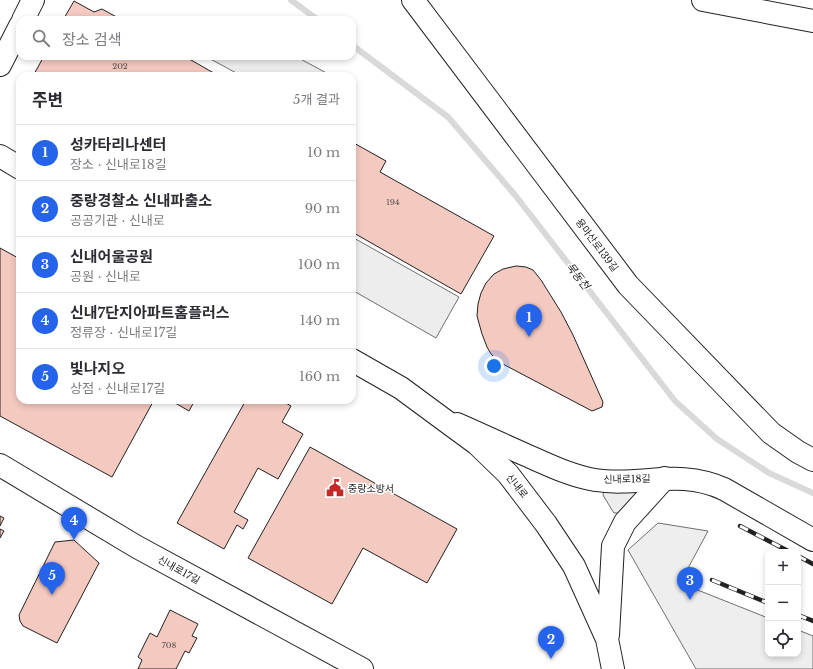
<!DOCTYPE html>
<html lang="ko">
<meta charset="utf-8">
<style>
body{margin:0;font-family:"Libre Baskerville","Noto Sans KR",serif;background:#f2f2f3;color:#2b2b33}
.controls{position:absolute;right:12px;bottom:12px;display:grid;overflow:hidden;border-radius:8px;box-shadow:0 2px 6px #0003}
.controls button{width:36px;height:36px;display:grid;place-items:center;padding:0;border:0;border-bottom:1px solid #e1e1e2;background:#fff;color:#2b2b33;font:20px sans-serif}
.you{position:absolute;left:494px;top:366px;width:14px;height:14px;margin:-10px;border:3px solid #fff;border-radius:50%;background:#1a73e8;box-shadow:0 0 0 6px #1a73e833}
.badge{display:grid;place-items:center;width:26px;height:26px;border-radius:50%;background:#2563eb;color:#fff;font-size:13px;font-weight:700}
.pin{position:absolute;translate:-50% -33px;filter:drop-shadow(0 1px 2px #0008)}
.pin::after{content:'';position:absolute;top:21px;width:14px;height:12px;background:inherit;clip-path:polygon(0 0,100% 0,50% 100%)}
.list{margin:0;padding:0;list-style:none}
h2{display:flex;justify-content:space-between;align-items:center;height:52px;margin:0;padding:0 16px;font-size:17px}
h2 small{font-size:13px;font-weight:400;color:#7c7c81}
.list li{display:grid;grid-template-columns:26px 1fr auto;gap:12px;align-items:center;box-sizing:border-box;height:56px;padding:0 16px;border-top:1px solid #e1e1e2}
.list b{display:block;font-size:15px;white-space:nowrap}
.list p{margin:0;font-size:13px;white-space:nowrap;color:#7c7c81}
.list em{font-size:13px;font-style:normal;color:#7c7c81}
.icon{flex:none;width:22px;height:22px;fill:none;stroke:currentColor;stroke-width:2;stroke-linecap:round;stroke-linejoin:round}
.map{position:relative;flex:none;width:813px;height:669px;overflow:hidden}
.search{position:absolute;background:#fff;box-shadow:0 2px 6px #0003;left:16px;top:16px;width:340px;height:44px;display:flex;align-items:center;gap:10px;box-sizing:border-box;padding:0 14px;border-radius:12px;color:#7c7c81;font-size:15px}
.panel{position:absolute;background:#fff;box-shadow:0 2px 6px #0003;left:16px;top:72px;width:340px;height:332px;border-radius:12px}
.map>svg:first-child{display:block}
.green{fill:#eee;stroke:#6f6f6f}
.parking{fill:#ededed;stroke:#6f6f6f}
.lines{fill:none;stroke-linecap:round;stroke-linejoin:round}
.stream{stroke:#d9d9d9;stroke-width:6}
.building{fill:#f3c9c0;stroke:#222}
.minor-casing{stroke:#222;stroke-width:24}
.major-casing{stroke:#222;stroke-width:24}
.highway-casing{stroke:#222;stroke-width:24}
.minor{stroke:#fff;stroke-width:22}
.major{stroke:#fff;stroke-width:22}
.highway{stroke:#fff;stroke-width:22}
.rail-casing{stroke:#222;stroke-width:4.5}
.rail{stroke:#fff;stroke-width:3;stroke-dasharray:9;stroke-linecap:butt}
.labels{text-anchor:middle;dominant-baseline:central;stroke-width:3;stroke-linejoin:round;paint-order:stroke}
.number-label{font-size:8px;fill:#564c4a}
.street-label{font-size:10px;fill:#222;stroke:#fff}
.poi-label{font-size:10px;fill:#222;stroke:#fff;text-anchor:start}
.water-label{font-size:11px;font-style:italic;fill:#222;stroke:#fff}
</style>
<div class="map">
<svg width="813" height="669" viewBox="0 0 813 669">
<rect width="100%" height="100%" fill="#fff"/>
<path class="green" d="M658,523L708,531L680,583L768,618V654H798V630L813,636V669H696L628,550Z"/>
<path class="parking" d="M205,56H295L332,76H237L238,74Z
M352,237L459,297L436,338L352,290Z
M644,485L620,512L617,513H614L612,510L603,495L604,490Z"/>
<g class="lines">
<path class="stream" d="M291,0L318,20
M352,45L448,117L515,195L675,401L717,439L769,473L813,493"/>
</g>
<path class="building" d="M74,1L94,12L102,9L122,20H63Z
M44,56H184L219,76H33Z
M352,142L386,161L380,172L494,236L461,294L352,232Z
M0,248L20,259V400H154L112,477L0,416Z
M516,266L526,267L533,270L541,280L561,312L573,335L603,402L602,407L592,411L499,362L491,354L487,347L482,334L477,316L478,304L481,293L486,283L494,274L503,269Z
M170,400H195L189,411Z
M246,400H281L291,406L282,422L303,434L278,479L258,468L234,512L248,520L243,529L237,525L224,549L177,523Z
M310,447L457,529L427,583L363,548L332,604L248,558Z
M0,516L4,518L0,526Z
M0,529L4,531L0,538Z
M74,540L99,563L57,643L23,626L20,621L19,615L55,542Z
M170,610L198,624L192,636L197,638L189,653L185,651L176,669H138L142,660L138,657L150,633L157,637Z"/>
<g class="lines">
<g class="minor-casing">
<path id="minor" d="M413,0L628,285L771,433L798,452L813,460
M23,20L33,0
M0,65L20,26
M457,424C480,434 503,445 526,455C549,465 571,476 595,480C641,487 678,468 724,489L813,540
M0,465L137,547L362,669"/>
</g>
<g class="major-casing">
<path id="major" d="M0,156L20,168
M352,360L401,388L443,419L477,444L508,474L546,524L574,566L607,639L613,669
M608,635L613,546L625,522L665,478"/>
</g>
<g class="highway-casing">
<path id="highway" d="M703,0L813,21"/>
</g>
<use href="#minor" class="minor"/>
<use href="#major" class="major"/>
<use href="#highway" class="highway"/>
<g class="rail-casing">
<path id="rail" d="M740,526L790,552
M798,556L813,564
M712,580L768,603
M798,615L813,621"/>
</g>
<use href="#rail" class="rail"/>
</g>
<defs>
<g id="civic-bare" transform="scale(1.38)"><path d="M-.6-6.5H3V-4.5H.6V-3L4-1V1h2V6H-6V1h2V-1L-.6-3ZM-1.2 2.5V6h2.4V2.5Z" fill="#c62828" stroke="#fff" stroke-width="2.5" paint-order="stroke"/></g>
</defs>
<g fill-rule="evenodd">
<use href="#civic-bare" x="335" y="488"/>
</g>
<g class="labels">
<g class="number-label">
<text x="120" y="66">202</text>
<text x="393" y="202">194</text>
<text x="169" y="645">708</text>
</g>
<g class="street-label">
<text transform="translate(597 245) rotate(53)">용마산로139길</text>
<text transform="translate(627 479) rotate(-1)">신내로18길</text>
<text transform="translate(517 486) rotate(51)">신내로</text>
<text transform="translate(179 570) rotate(29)">신내로17길</text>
</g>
<g class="poi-label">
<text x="348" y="488">중랑소방서</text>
</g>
<g class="water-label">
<text transform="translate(578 276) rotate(52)">묵동천</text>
</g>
</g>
</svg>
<div class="controls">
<button>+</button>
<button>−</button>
<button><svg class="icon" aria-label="locate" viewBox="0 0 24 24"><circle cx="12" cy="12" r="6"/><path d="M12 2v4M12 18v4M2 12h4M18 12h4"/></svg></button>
</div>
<div class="you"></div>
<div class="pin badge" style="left:529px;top:337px">1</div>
<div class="pin badge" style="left:551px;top:659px">2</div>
<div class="pin badge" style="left:690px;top:600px">3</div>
<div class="pin badge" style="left:74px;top:540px">4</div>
<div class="pin badge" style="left:52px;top:595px">5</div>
<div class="search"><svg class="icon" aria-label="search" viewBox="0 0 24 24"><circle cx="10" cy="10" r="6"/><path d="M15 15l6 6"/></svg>장소 검색</div>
<section class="panel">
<h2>주변<small>5개 결과</small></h2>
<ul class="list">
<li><span class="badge">1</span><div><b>성카타리나센터</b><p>장소 · 신내로18길</p></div><em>10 m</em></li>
<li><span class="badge">2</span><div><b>중랑경찰소 신내파출소</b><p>공공기관 · 신내로</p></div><em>90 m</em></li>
<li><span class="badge">3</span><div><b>신내어울공원</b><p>공원 · 신내로</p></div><em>100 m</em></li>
<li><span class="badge">4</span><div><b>신내7단지아파트홈플러스</b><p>정류장 · 신내로17길</p></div><em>140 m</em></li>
<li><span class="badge">5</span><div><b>빛나지오</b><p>상점 · 신내로17길</p></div><em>160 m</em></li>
</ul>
</section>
</div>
